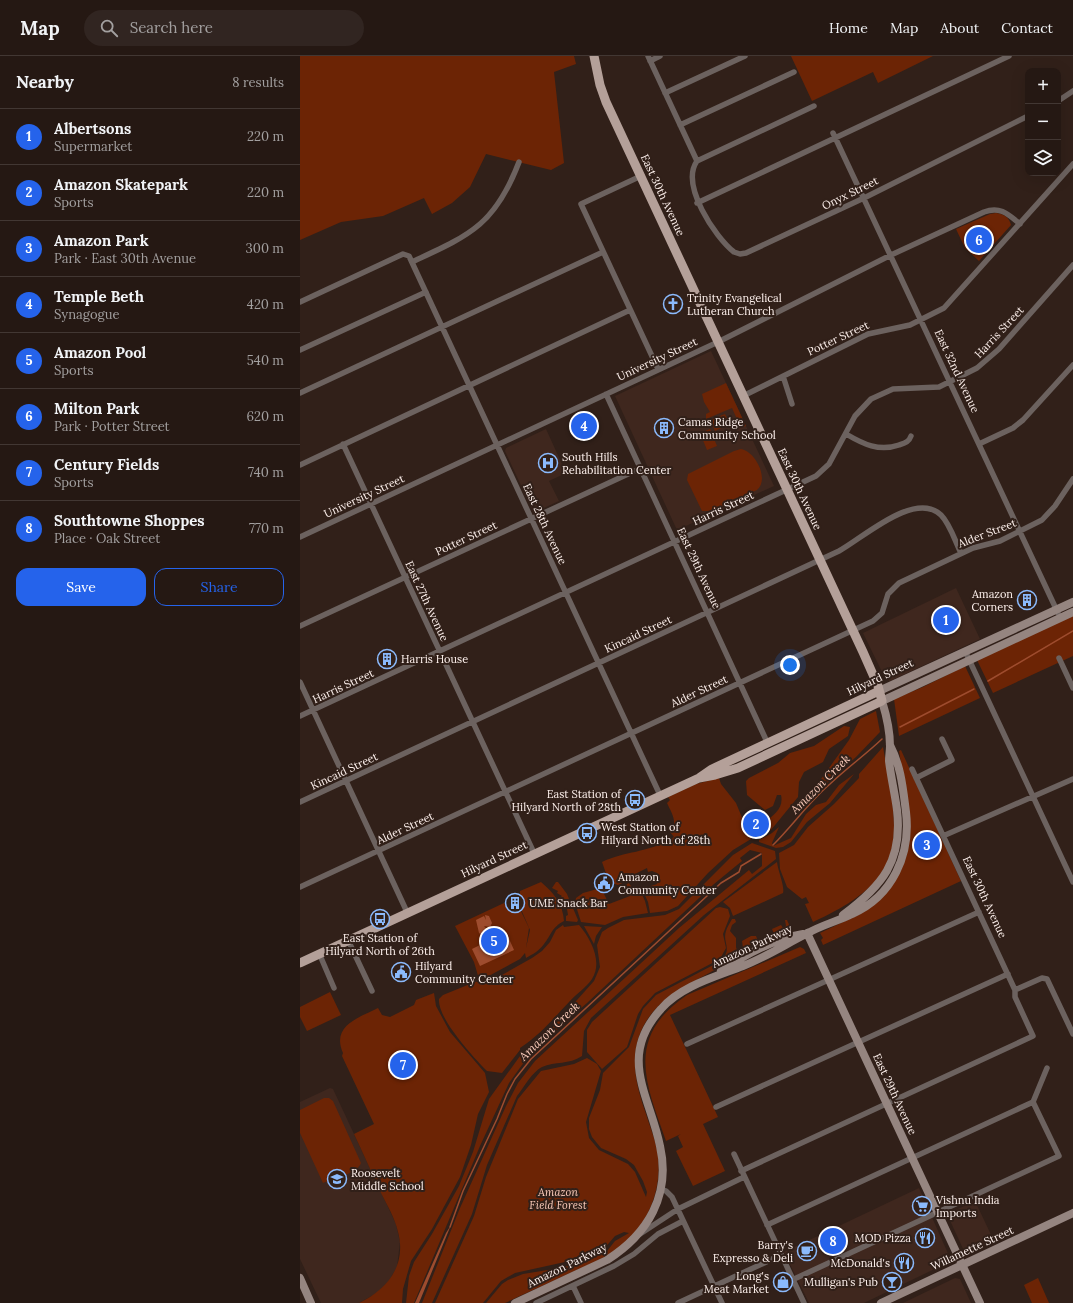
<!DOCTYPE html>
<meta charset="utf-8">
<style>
body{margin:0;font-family:Lora,serif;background:#312521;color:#f1f3f6}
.controls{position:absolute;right:12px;top:12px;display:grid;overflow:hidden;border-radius:8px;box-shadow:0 4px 16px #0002}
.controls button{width:36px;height:36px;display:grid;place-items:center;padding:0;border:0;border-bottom:1px solid #423733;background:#251813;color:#f1f3f6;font:20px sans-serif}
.you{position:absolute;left:490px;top:609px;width:14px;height:14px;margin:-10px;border:3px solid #fff;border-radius:50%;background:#1a73e8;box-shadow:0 0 0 6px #1a73e833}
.badge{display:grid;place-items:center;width:26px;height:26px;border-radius:50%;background:#2563eb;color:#fff;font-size:13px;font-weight:700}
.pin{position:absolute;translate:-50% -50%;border:2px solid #fff;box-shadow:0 1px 4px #0006}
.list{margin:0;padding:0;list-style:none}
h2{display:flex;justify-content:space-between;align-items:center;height:52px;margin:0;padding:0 16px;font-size:17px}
h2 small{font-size:13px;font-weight:400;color:#a3a0a0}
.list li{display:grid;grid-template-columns:26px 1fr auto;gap:12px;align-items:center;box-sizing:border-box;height:56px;padding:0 16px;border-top:1px solid #423733}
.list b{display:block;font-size:15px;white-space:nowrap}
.list p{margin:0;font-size:13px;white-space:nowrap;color:#a3a0a0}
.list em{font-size:13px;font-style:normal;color:#a3a0a0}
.actions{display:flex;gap:8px;padding:12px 16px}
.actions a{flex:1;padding:9px 0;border:1px solid #2563eb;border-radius:12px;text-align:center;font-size:14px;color:#2563eb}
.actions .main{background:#2563eb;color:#fff}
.icon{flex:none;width:22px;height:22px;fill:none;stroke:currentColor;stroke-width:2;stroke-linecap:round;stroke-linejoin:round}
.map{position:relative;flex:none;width:773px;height:1247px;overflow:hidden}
header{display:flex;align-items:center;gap:24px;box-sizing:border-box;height:56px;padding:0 20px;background:#251813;border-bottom:1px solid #423733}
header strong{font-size:19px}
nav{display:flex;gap:22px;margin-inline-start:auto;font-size:14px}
.search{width:280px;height:36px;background:#312521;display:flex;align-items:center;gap:10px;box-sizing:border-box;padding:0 14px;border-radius:22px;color:#a3a0a0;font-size:15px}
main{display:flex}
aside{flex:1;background:#251813}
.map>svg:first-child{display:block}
.built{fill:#3f271e}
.green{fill:#6c2405}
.water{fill:#9e4c2e}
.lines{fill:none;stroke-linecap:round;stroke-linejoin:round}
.stream{stroke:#9e4c2e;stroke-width:1.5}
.street{stroke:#6c625f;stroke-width:5.5}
.secondary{stroke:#958580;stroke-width:8}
.primary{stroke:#b4a099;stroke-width:9}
.labels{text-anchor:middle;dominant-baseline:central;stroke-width:4;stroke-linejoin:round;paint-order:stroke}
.street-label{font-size:11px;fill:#fef1ed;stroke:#312019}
.poi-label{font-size:11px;fill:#fef1ed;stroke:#312019;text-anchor:start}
.park-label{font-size:11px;font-style:italic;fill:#facab9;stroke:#312019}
.water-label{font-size:12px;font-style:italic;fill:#facbba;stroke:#312019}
</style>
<header>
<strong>Map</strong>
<div class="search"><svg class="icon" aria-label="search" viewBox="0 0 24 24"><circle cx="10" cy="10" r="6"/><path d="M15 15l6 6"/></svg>Search here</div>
<nav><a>Home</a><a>Map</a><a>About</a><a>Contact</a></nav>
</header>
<main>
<aside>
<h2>Nearby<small>8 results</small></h2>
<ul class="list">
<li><span class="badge">1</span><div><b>Albertsons</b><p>Supermarket</p></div><em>220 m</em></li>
<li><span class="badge">2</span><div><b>Amazon Skatepark</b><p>Sports</p></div><em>220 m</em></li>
<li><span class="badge">3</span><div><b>Amazon Park</b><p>Park · East 30th Avenue</p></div><em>300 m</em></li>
<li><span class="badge">4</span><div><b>Temple Beth</b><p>Synagogue</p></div><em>420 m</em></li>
<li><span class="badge">5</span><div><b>Amazon Pool</b><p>Sports</p></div><em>540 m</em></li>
<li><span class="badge">6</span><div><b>Milton Park</b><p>Park · Potter Street</p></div><em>620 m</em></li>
<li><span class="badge">7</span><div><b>Century Fields</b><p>Sports</p></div><em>740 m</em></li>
<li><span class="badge">8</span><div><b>Southtowne Shoppes</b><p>Place · Oak Street</p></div><em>770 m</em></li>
</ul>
<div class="actions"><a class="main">Save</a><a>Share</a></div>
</aside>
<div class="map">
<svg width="773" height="1247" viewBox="0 0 773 1247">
<rect width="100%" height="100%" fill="#312019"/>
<path class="built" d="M411,295L474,430L377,474L315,340Z
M246,373L266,417L249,425L259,445L235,456L233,455L205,395L206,392Z
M656,532L680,583L590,625L585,622L563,577Z
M30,1032L33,1033L96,1168L100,1186L97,1211L89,1225L77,1237L59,1247H21L0,1203V1046Z
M619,1132L650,1202L647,1207L564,1247H509L484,1196Z
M675,1145L694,1185L668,1198L665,1197L647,1158Z
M655,1222L660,1223L671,1247H603Z"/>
<path class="green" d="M0,0H274L276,8L254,16L264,107L251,114L186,98L170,131L152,147L132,158L124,142L83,160L41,166L0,184Z
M491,0H633L578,27L573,16L512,45Z
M696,157C704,158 709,161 711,169L679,205L665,192L656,173L690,158Z
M426,327L446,370L441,372L432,352L406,363V358L410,356L404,346L402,338Z
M425,358L430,368L415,375L410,364Z
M410,373L417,390L407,394L400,377Z
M441,393C455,395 470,423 457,434L411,455H402L387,424L388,418L434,395Z
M773,559V600L693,637L677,604Z
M665,610L680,642L599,680L594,643L623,631Z
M576,655L580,676L556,701L527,727L523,728L519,726L549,684L560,663Z
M544,670L550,671L548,680L529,693L523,706L504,716L499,726L498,741L471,774L466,772L465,766C474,759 484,752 481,739H477L473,750L465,754L447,739L446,725L449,722L478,707L490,697L514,690Z
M583,691C600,784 610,822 513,866L505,848L509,847L506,841L502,843L487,831L480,813L479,797L494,789L508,771L534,748L559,722V718Z
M601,694L661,825L523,889L521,884L523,882L520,877L560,858L601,814L607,798L610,780L605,730L599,695Z
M554,718L530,747L507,766L491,786L483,791L476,792L459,786V784L472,777L479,771L472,787L473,790L491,782L506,758L516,749L526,746L539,729Z
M419,722L421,728L436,747L451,783L433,794L408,817L378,850L367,855L350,857L348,846L342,833L357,828L360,822L357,817L352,815L348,816L347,812L337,817L338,820L318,829L309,826L302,806C325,795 347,797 371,783L374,781L370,776C379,767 371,756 367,747L370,744L368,741L396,728Z
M452,759L457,761L463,772L462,776L455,775C450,771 448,764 452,759Z
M452,787L475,795L476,803L404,859L291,962L284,975L282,1000C269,1009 255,1005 242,1011C232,1016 224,1031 217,1040L187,1109L172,1158L132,1247H122L160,1152L206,1050L218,1027L235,1005L379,872L449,814L452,818L462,810V797L450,794L440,802L442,805L414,828L287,947L236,992L222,1009L209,1027L180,1090L114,1247H106L109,1220L114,1206L132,1178L159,1130L173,1096L189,1043L220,1000L252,972L294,925L300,911L297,889L302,876L308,872L324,864L365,859L379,853L433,799Z
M477,806C478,815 485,831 483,837L433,860L430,852L423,846Z
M241,826C254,837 263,848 264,865C251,872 252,878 244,888C239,895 233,898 226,902L225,897L220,903L185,922L184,920L179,923L174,906L155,870L204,847L205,849L211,846L213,851L218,849L229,872L226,892L230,874L217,844L220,840V835Z
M256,826H258L267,838L269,843L261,845L260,842L262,840L257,837L258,835L252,832Z
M329,827L334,835L337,834L338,830L345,845L348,857L323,861L305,869L281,866L275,847L276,842L283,837L301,832L309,848L330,840L325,829Z
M270,845L278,864L277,866L266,865V860L268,859L267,853H265L263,850L264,847Z
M420,851L428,853L430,860L423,878L426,892L420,903L355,937L343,950L338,958L327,991L302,1013L287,996V974L292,966L416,852Z
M432,863H435L436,866L432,869L430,875L436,882V891L438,898C433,903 426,907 421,910C391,929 358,939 342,973C329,1001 336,1030 346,1058C350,1071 356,1085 358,1099C362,1135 348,1169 319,1192C304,1203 285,1210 268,1218C247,1228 226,1237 205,1247H186L202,1228L208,1224L223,1218L260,1212L298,1200L307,1195L315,1185L329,1177L324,1176L315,1180L303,1194L283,1202L215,1217L201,1225L183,1247H135L174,1160L186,1121L218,1043L241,1015L274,1008L287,1002L297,1008L301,1015L286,1066L289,1082L299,1094L328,1108L335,1116L346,1141L347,1136L343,1125L334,1109L326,1103L301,1092L292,1081L289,1073V1062L300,1034L303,1017L329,991L343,953L356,939L421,905C433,892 422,887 426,875C427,871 430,867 432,863Z
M485,864H487L491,873L474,878L472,873L481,869L483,872L486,870Z
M263,869L264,871L279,869C291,883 303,906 292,923C286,932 277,937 270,945C252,964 241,978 220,992V994L202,1017L187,1015C174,1002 137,962 139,943L143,939L175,926L193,924L232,902L242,895L250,886L256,874Z
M284,870L302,871L296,880L294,888Z
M451,880H456L458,885L449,889V893L443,892L442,885Z
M500,891L504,893L506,897L370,959L418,1061L403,1068L425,1115L393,1130L376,1095L383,1091L378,1080L381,1078L366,1085C345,1026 325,981 387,939Z
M30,936L41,959L7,975L0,961V951Z
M134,937L136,950L150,976L185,1017L189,1036L178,1058L171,1089L160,1121L132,1173L111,1205L103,1233L102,1247H59C87,1234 107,1209 98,1176C95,1162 87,1149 81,1137C72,1117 63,1097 54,1078L74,1068L42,1000L43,997C31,970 58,962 78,952L82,959L90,961L114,949L116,944Z
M24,1042H29L33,1045L61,1107C57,1118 32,1123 23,1127L0,1077V1054Z
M738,1222L749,1247H732L724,1229Z"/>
<path class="water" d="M185,859L189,860L192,867L190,871L184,870L190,877L183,880L179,877L176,864L184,860L186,864Z
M206,876L214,894L180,910L172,893Z
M151,1169L119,1247H115L146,1177Z"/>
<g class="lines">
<path class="stream" d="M688,625L773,575
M600,671L674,633
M473,789C493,769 509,746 530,728C547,712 565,699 582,683
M150,1171L163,1135L197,1063L207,1038L215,1023L231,1003L421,827L439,816L441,810L461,798"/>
<path class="street" d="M348,0L397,105
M350,5L360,0
M365,37L445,0
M758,45L773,35
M514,50L397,105C380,129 415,181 434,196L440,198L446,197L564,142L728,60
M380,69L494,16
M533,77L758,557
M341,120L281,148L358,313
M397,147L709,0
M112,206C170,179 195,169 219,106
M0,246L103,198L109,200L360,739
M0,294L126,236
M483,320L492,348
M0,337L303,196
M306,338L468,688
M443,340L568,278L610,269L644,252L773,108
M546,378C563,388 579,396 599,389C605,387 609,386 611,380
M43,388L234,797
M679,388L713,372L723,364L773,309
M0,409L330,254
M0,481L418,286L591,199L684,156C700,150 708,158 720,168
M0,570L341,412
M665,595L773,826
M759,602L773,632
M0,626L107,856
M0,660L516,420L529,408L555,360L571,343L593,333L639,331L677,312L699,293L773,209
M616,722L652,704L642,683
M0,746L539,495C563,482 615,434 641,459C650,468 655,485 661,497
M643,780L773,723
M0,831L573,565L582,557L588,538L599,527L673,492L700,485L742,464L755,450L773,423
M48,884L72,935
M19,897L34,932
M715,934L742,922L747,923L773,978
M387,988L679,856
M416,1051L708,918
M434,1098L504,1247
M441,1115L733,980L715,941V934L612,713
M361,1133L366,1135L372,1141L422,1247
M467,1169L733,1046
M340,1178L378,1153L444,1121
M492,1224L759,1100L733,1046L747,1012
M273,1230L281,1247
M236,1247L314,1210L334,1198L358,1178L383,1165
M378,1247L481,1199"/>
<path class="secondary" d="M579,635L773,546
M543,859C582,830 603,805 597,754C595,738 591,722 589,705C589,700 590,695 590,690C590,676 586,658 582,645L773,556
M507,877L680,1247
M421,915C446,898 473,883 503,878
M0,1222L11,1247
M215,1247L307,1204C348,1178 371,1139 360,1090C350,1040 317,1001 361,953C381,930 415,921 443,910C466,901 486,888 508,877C522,869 538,865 552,858C593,840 611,798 606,756C603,733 601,710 590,689
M581,1247L773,1157"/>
<path class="primary" d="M294,0L300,29L306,46L563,596L578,630L582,645L438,712L415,719L399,722
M0,907L399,722L412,713L579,635"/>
</g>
<defs>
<g id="church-ring" transform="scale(1)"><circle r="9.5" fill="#312019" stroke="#8bbafc" stroke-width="1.5"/><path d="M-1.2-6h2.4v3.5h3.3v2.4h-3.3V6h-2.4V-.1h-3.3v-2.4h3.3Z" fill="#8bbafc"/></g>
<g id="building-ring" transform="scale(1)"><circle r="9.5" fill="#312019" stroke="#8bbafc" stroke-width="1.5"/><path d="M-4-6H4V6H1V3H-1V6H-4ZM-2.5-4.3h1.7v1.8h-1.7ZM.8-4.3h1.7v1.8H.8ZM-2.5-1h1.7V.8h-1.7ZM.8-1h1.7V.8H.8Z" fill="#8bbafc"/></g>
<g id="hospital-ring" transform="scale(1)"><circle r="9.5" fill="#312019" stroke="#8bbafc" stroke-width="1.5"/><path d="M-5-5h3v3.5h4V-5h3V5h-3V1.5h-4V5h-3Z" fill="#8bbafc"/></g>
<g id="bus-ring" transform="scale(1)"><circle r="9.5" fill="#312019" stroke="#8bbafc" stroke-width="1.5"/><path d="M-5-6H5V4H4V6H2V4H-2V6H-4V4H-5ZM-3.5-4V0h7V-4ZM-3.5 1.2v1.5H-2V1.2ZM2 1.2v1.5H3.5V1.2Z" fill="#8bbafc"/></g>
<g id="civic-ring" transform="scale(1)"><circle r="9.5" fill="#312019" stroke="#8bbafc" stroke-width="1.5"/><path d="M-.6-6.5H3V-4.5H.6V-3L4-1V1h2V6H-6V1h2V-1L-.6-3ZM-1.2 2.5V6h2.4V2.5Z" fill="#8bbafc"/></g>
<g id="school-ring" transform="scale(1)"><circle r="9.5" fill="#312019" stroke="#8bbafc" stroke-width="1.5"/><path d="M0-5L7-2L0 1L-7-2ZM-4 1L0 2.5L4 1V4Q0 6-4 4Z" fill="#8bbafc"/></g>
<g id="supermarket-ring" transform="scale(1)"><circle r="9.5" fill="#312019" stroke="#8bbafc" stroke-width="1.5"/><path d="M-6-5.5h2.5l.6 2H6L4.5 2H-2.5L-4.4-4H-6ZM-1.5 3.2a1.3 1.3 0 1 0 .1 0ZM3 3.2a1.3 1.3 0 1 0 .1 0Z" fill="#8bbafc"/></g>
<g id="restaurant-ring" transform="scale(1)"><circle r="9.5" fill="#312019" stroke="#8bbafc" stroke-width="1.5"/><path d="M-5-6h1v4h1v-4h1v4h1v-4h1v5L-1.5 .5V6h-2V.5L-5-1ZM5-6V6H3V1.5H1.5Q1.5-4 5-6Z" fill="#8bbafc"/></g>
<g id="cafe-ring" transform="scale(1)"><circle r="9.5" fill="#312019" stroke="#8bbafc" stroke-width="1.5"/><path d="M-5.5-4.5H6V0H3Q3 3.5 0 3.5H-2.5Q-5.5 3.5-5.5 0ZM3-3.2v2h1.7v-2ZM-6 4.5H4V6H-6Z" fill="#8bbafc"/></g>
<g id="shop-ring" transform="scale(1)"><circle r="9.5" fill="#312019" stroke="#8bbafc" stroke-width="1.5"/><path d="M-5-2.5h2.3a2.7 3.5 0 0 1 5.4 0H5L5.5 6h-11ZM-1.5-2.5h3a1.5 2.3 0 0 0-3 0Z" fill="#8bbafc"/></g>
<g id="bar-ring" transform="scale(1)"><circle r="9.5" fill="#312019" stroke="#8bbafc" stroke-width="1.5"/><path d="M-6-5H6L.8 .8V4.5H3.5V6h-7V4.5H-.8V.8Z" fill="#8bbafc"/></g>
</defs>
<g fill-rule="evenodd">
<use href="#church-ring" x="373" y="248"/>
<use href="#building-ring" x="364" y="372"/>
<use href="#hospital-ring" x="248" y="407"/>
<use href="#building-ring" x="727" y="544"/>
<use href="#building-ring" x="87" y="603"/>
<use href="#bus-ring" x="335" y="744"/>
<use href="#bus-ring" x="287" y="777"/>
<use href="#civic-ring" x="304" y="827"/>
<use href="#building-ring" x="215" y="847"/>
<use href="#bus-ring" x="80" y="863"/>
<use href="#civic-ring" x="101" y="916"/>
<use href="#school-ring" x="37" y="1123"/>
<use href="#supermarket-ring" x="622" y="1150"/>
<use href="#restaurant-ring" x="625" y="1182"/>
<use href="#cafe-ring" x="507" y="1195"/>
<use href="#restaurant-ring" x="604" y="1207"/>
<use href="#shop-ring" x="483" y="1226"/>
<use href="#bar-ring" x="592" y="1226"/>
</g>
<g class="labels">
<g class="street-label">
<text transform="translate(550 137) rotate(-26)">Onyx Street</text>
<text transform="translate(363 139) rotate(65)">East 30th Avenue</text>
<text transform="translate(699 276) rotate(-47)">Harris Street</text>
<text transform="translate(538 282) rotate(-25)">Potter Street</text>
<text transform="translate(357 303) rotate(-25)">University Street</text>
<text transform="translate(657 315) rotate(65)">East 32nd Avenue</text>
<text transform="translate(500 433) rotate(65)">East 30th Avenue</text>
<text transform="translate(64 440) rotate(-25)">University Street</text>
<text transform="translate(423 452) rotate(-25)">Harris Street</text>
<text transform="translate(245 468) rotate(65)">East 28th Avenue</text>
<text transform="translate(687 477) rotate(-21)">Alder Street</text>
<text transform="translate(166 482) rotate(-25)">Potter Street</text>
<text transform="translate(399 512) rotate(65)">East 29th Avenue</text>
<text transform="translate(127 545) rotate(65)">East 27th Avenue</text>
<text transform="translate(338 578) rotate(-25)">Kincaid Street</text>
<text transform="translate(580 621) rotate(-25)">Hilyard Street</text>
<text transform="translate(43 630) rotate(-25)">Harris Street</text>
<text transform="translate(399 635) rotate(-25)">Alder Street</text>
<text transform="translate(44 715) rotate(-25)">Kincaid Street</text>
<text transform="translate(105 772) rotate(-25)">Alder Street</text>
<text transform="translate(194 803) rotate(-25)">Hilyard Street</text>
<text transform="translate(685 841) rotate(65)">East 30th Avenue</text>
<text transform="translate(452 890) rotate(-25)">Amazon Parkway</text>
<text transform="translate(595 1038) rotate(65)">East 29th Avenue</text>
<text transform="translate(672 1192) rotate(-25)">Willamette Street</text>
<text transform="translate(267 1209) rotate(-26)">Amazon Parkway</text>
</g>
<g class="poi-label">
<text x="387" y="242">Trinity Evangelical<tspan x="387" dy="13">Lutheran Church</tspan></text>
<text x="378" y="366">Camas Ridge<tspan x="378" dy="13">Community School</tspan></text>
<text x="262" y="401">South Hills<tspan x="262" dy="13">Rehabilitation Center</tspan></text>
<text x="713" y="538" text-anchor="end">Amazon<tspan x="713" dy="13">Corners</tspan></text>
<text x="101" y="603">Harris House</text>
<text x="321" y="738" text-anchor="end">East Station of<tspan x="321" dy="13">Hilyard North of 28th</tspan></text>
<text x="301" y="771">West Station of<tspan x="301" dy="13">Hilyard North of 28th</tspan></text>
<text x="318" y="821">Amazon<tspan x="318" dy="13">Community Center</tspan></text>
<text x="229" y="847">UME Snack Bar</text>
<text x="80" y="882" text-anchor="middle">East Station of<tspan x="80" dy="13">Hilyard North of 26th</tspan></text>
<text x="115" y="910">Hilyard<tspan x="115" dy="13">Community Center</tspan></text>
<text x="51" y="1117">Roosevelt<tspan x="51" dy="13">Middle School</tspan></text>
<text x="636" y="1144">Vishnu India<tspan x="636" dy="13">Imports</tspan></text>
<text x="611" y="1182" text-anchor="end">MOD Pizza</text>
<text x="493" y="1189" text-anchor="end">Barry's<tspan x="493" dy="13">Expresso &amp; Deli</tspan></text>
<text x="590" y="1207" text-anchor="end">McDonald's</text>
<text x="469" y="1220" text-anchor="end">Long's<tspan x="469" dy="13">Meat Market</tspan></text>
<text x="578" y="1226" text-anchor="end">Mulligan's Pub</text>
</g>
<g class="park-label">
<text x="258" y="1136">Amazon<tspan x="258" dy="13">Field Forest</tspan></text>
</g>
<g class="water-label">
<text transform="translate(520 728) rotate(-45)">Amazon Creek</text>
<text transform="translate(249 975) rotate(-44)">Amazon Creek</text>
</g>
</g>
</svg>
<div class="controls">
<button>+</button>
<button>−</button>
<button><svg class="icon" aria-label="layers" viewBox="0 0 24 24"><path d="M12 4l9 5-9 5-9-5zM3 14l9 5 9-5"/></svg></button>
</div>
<div class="you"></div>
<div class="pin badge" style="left:646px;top:564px">1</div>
<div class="pin badge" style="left:456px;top:768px">2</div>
<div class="pin badge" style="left:627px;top:789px">3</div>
<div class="pin badge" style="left:284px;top:370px">4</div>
<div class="pin badge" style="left:194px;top:885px">5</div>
<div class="pin badge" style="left:679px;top:184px">6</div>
<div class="pin badge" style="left:103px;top:1009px">7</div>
<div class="pin badge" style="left:533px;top:1185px">8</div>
</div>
</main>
